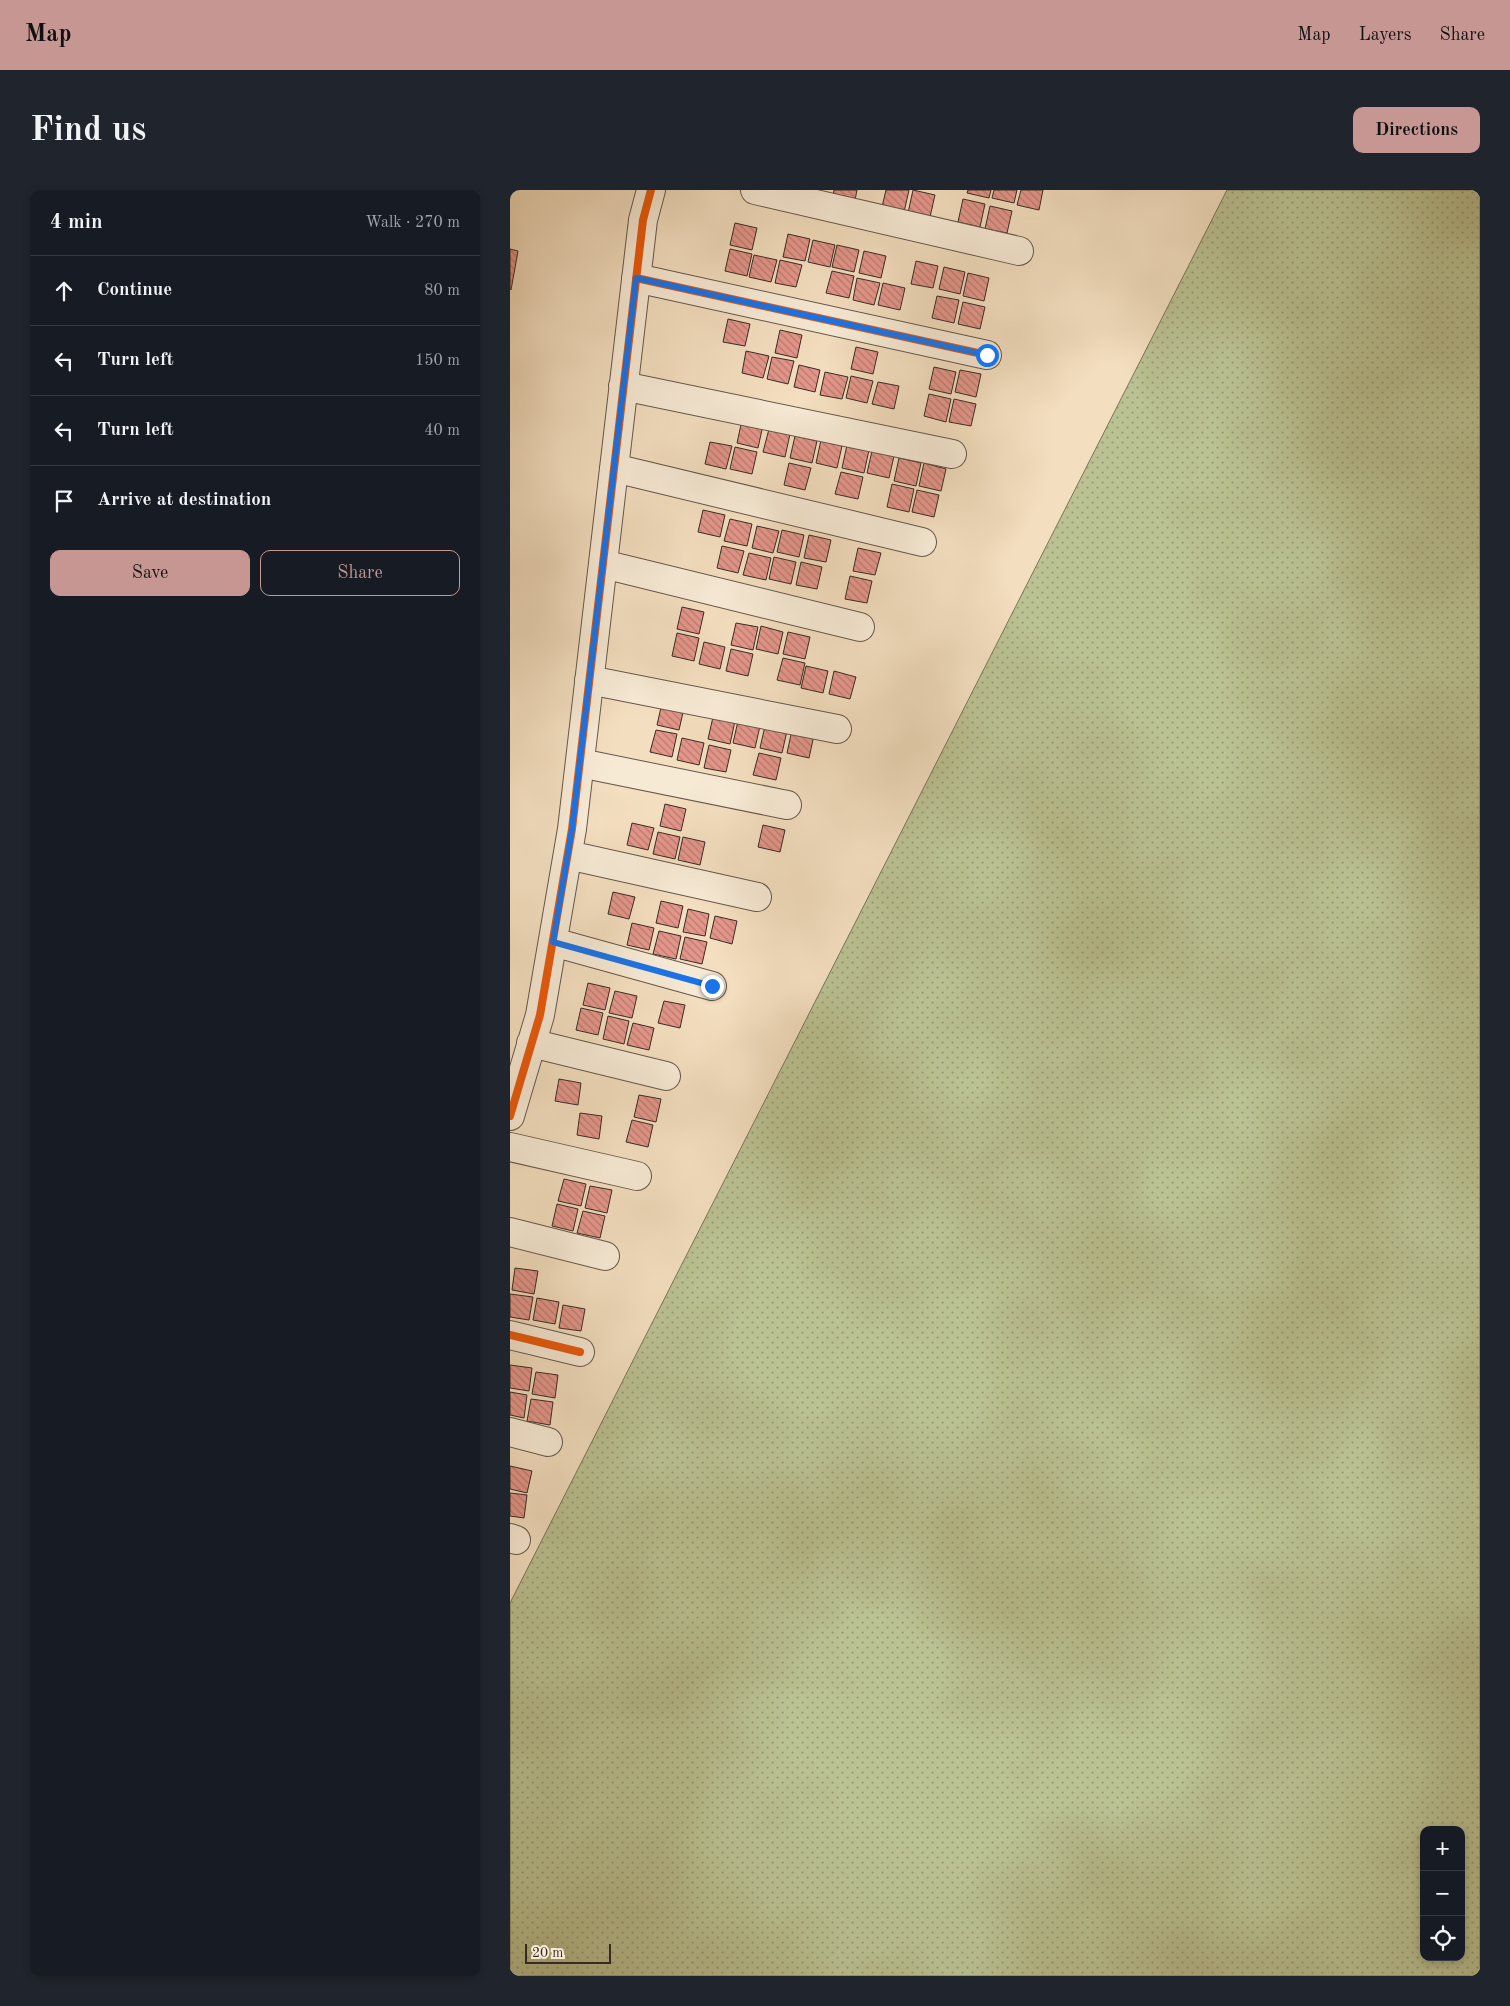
<!DOCTYPE html>
<meta charset="utf-8">
<style>
body{margin:0;font-family:"Old Standard TT",serif;background:#20242c;color:#f1f3f6}
.controls{position:absolute;right:15px;bottom:15px;display:grid;overflow:hidden;border-radius:10px;box-shadow:0 2px 8px #0003}
.controls button{width:45px;height:45px;display:grid;place-items:center;padding:0;border:0;border-bottom:1px solid #363941;background:#171b24;color:#f1f3f6;font:25px sans-serif}
.scale{position:absolute;left:15px;bottom:12px;width:86px;box-sizing:border-box;padding-left:5px;border:2px solid #372b24;border-top:0;font-size:14px;line-height:18px;white-space:nowrap;color:#372b24;-webkit-text-stroke:4px #f7ead5;paint-order:stroke}
.stop{position:absolute;width:15px;height:15px;margin:-11px;border:4px solid #1a73e8;border-radius:50%;background:#fff}
.stop.end{background:#1a73e8;border-color:#fff;box-shadow:0 1px 5px #0008}
.list{margin:0;padding:0;list-style:none}
h2{display:flex;justify-content:space-between;align-items:center;height:65px;margin:0;padding:0 20px;font-size:21px}
h2 small{font-size:16px;font-weight:400;color:#9ea1a6}
.list li{display:grid;grid-template-columns:32px 1fr auto;gap:15px;align-items:center;box-sizing:border-box;height:70px;padding:0 20px;border-top:1px solid #363941}
.list b{display:block;font-size:19px;white-space:nowrap}
.list em{font-size:16px;font-style:normal;color:#9ea1a6}
.actions{display:flex;gap:10px;padding:15px 20px}
.actions a{flex:1;padding:11px 0;border:1px solid #c59692;border-radius:10px;text-align:center;font-size:18px;color:#c59692}
.actions .main{background:#c59692;color:#111}
.icon{flex:none;width:28px;height:28px;fill:none;stroke:currentColor;stroke-width:2;stroke-linecap:round;stroke-linejoin:round}
.map{position:relative;flex:none;width:970px;height:1786px;overflow:hidden;border-radius:10px}
header{display:flex;align-items:center;gap:30px;box-sizing:border-box;height:70px;padding:0 25px;background:#c59692;color:#111}
header strong{font-size:24px}
nav{display:flex;gap:28px;margin-inline-start:auto;font-size:18px}
.intro{display:flex;align-items:center;justify-content:space-between;box-sizing:border-box;height:120px;padding:0 30px}
h1{margin:0;font-size:35px}
.button{padding:12px 22px;border-radius:10px;background:#c59692;color:#111;font-size:18px;font-weight:700}
main{display:flex;gap:30px;padding:0 30px}
aside{flex:1;background:#171b24;border-radius:10px;box-shadow:0 2px 8px #0003}
.map>svg:first-child{display:block}
.grass{fill:url(#grass-dots);stroke:#78765b;fill-rule:evenodd}
.building{fill:url(#building-back-hatch);stroke:#372b24}
.lines{fill:none;stroke-linecap:round;stroke-linejoin:round}
.street-casing{stroke:#66584b;stroke-width:30}
.street{stroke:#f7ead5;stroke-width:28}
.cycleway-casing{stroke:#f7ead5;stroke-width:11}
.cycleway{stroke:#e8590c;stroke-width:8}
.route{stroke:#1a73e8;stroke-width:6}
</style>
<header>
<strong>Map</strong>
<nav><a>Map</a><a>Layers</a><a>Share</a></nav>
</header>
<div class="intro"><h1>Find us</h1><a class="button">Directions</a></div>
<main>
<aside>
<h2>4 min<small>Walk · 270 m</small></h2>
<ul class="list">
<li><svg class="icon" aria-label="ahead" viewBox="0 0 24 24"><path d="M12 20V5M6 11l6-6 6 6"/></svg><div><b>Continue</b></div><em>80 m</em></li>
<li><svg class="icon" aria-label="left" viewBox="0 0 24 24"><path d="M17 20v-9H6M10 6l-5 5 5 5"/></svg><div><b>Turn left</b></div><em>150 m</em></li>
<li><svg class="icon" aria-label="left" viewBox="0 0 24 24"><path d="M17 20v-9H6M10 6l-5 5 5 5"/></svg><div><b>Turn left</b></div><em>40 m</em></li>
<li><svg class="icon" aria-label="arrive" viewBox="0 0 24 24"><path d="M6 21V4h12l-3 4 3 4H6"/></svg><div><b>Arrive at destination</b></div></li>
</ul>
<div class="actions"><a class="main">Save</a><a>Share</a></div>
</aside>
<div class="map">
<svg width="970" height="1786" viewBox="0 0 970 1786">
<defs>
<pattern id="grass-dots" width="8" height="8" patternUnits="userSpaceOnUse" patternTransform="scale(1.25)"><rect width="8" height="8" fill="#bac192"/><path d="M2 2h.1M6 6h.1" fill="none" stroke="#989d77" stroke-width="1.8" stroke-linecap="round"/></pattern>
<pattern id="building-back-hatch" width="6" height="6" patternUnits="userSpaceOnUse" patternTransform="scale(1.25)"><rect width="6" height="6" fill="#e5968b"/><path d="M-1 5l2 2M0 0l6 6M5-1l2 2" fill="none" stroke="#ba7b71"/></pattern>
</defs>
<rect width="100%" height="100%" fill="#f3debf"/>
<filter id="stains"><feTurbulence type="fractalNoise" baseFrequency=".004" numOctaves="4"/><feColorMatrix values="0 0 0 0 .2 0 0 0 0 .09 0 0 0 0 .02 0 0 0 .5 -.17"/></filter>
<radialGradient id="worn" r=".72"><stop offset=".6" stop-color="#630" stop-opacity="0"/><stop offset="1" stop-color="#630" stop-opacity=".3"/></radialGradient>
<path class="grass" d="M717,0H970V1786H0V1413ZM914,1640H951V1767H914Z"/>
<path class="building" d="M324,0H347L345,10L323,5Z
M376,0H399L394,22L372,17Z
M403,0L425,5L420,27L398,23Z
M458,0H481L479,8L457,3Z
M484,0H507L504,13L482,8Z
M511,0H533L529,20L507,15Z
M453,9L475,14L470,37L448,32Z
M480,16L502,21L497,43L475,39Z
M225,33L247,38L242,60L220,55Z
M278,44L300,49L295,71L273,67Z
M303,50L325,55L320,77L298,72Z
M327,55L349,60L344,82L322,77Z
M0,59L8,61L1,100L0,99Z
M220,59L242,64L237,86L215,81Z
M354,61L376,66L371,88L349,83Z
M244,65L267,70L261,92L239,87Z
M270,70L292,75L286,97L265,93Z
M406,71L428,76L423,98L401,94Z
M434,77L455,82L450,104L429,99Z
M322,81L344,86L339,108L316,103Z
M458,83L479,88L474,111L453,106Z
M347,88L370,93L364,115L343,110Z
M373,93L395,98L390,120L368,115Z
M427,106L449,110L444,133L422,128Z
M453,112L475,117L470,139L448,134Z
M218,129L240,134L235,156L213,152Z
M270,140L292,145L287,168L265,163Z
M346,157L368,162L363,184L341,179Z
M236,161L259,166L253,188L232,183Z
M262,167L284,171L278,194L257,189Z
M289,175L310,180L305,202L284,197Z
M424,177L446,182L441,204L419,199Z
M450,180L471,184L466,207L445,202Z
M315,182L338,187L332,209L310,205Z
M341,186L363,191L357,213L336,208Z
M368,192L389,196L384,219L362,214Z
M419,204L441,209L436,232L414,226Z
M444,209L466,214L461,236L439,232Z
M232,230L253,235L248,258L227,253Z
M259,239L280,244L275,267L253,262Z
M285,246L307,251L302,273L280,268Z
M311,250L332,256L327,278L306,273Z
M200,252L222,256L216,279L195,274Z
M337,255L359,260L354,283L332,278Z
M225,257L247,262L242,284L220,279Z
M362,261L384,266L379,288L357,283Z
M389,268L411,273L406,296L384,291Z
M279,273L301,278L295,300L274,295Z
M414,273L436,279L431,301L409,296Z
M331,282L353,287L348,309L325,304Z
M382,294L404,299L399,322L377,317Z
M407,300L429,305L424,327L402,322Z
M193,320L215,325L210,347L188,342Z
M220,329L242,334L237,356L214,351Z
M247,336L269,341L263,363L242,358Z
M272,340L294,345L289,367L267,362Z
M299,345L321,350L316,372L294,368Z
M212,356L234,361L228,383L207,378Z
M348,358L371,363L365,385L343,381Z
M239,363L261,368L256,390L233,385Z
M264,367L286,372L281,394L259,389Z
M291,372L312,377L307,399L286,395Z
M340,386L362,391L357,413L335,409Z
M172,417L194,422L189,444L167,439Z
M226,433L248,437L243,460L221,455Z
M251,436L273,442L268,464L246,459Z
M278,442L300,447L295,469L273,464Z
M167,443L189,448L184,471L162,466Z
M194,452L215,457L210,479L189,474Z
M221,459L243,464L238,486L216,481Z
M273,468L295,473L290,495L267,490Z
M296,476L318,481L313,503L291,498Z
M324,481L346,487L340,509L319,504Z
M152,513L174,518L169,540L147,535Z
M203,527L225,531L220,554L198,549Z
M228,531L250,536L245,558L223,553Z
M255,536L277,541L272,563L250,558Z
M146,540L167,544L162,567L140,562Z
M282,540L304,545L299,568L277,563Z
M172,548L194,553L189,575L167,570Z
M199,555L221,560L216,582L194,578Z
M249,563L271,568L266,590L243,585Z
M155,614L176,619L171,641L150,636Z
M122,633L144,638L138,660L117,655Z
M253,635L275,640L270,662L248,657Z
M148,642L170,647L165,669L143,664Z
M173,647L195,652L190,675L168,670Z
M103,702L125,707L119,729L98,724Z
M151,711L173,716L168,738L146,733Z
M178,719L199,724L195,746L173,742Z
M205,726L227,731L222,754L200,748Z
M122,733L144,738L139,760L117,755Z
M149,741L171,746L166,769L143,764Z
M175,747L197,752L192,774L170,769Z
M78,793L100,798L95,820L73,815Z
M105,801L127,806L122,828L99,823Z
M154,811L175,815L170,838L148,833Z
M71,818L93,823L88,845L66,840Z
M98,826L119,831L114,854L93,849Z
M123,833L144,838L139,860L117,855Z
M49,889L71,893L68,915L45,911Z
M129,905L151,909L146,932L124,927Z
M70,923L92,926L89,949L67,945Z
M122,930L143,935L138,957L116,952Z
M54,989L76,994L71,1016L48,1011Z
M80,996L102,1000L97,1023L75,1018Z
M47,1014L68,1019L63,1041L42,1036Z
M73,1021L95,1026L90,1048L67,1043Z
M5,1078L28,1081L24,1104L2,1100Z
M0,1104L23,1107L19,1130L0,1127Z
M27,1108L49,1112L45,1134L23,1130Z
M53,1115L75,1119L71,1141L49,1138Z
M0,1175L22,1178L19,1201L0,1198Z
M26,1182L48,1185L45,1208L22,1204Z
M0,1202L17,1205L14,1228L0,1225Z
M21,1209L43,1212L40,1235L17,1231Z
M0,1276L22,1281L17,1303L0,1299Z
M0,1303L17,1305L14,1328L0,1326Z"/>
<g class="lines">
<g class="street-casing">
<path id="street" d="M245,0L509,61
M126,88L477,165
M113,196L442,264
M104,278L412,352
M93,374L350,437
M79,490L327,539
M70,573L277,615
M58,665L247,707
M43,752L202,796
M21,853L156,886
M0,926L30,825L62,639L133,30L141,0
M0,957L127,986
M0,1042L95,1066
M0,1145L70,1162
M0,1242L38,1252
M0,1348L6,1350"/>
</g>
<use href="#street" class="street"/>
<g class="cycleway-casing">
<path id="cycleway" d="M126,88L477,165
M0,926L30,825L62,639L133,30L141,0
M0,1145L70,1162"/>
</g>
<use href="#cycleway" class="cycleway"/>
</g>
<g class="lines">
<path class="route" d="M202,796L43,752L62,639L126,88L477,165"/>
</g>
<rect width="100%" height="100%" filter="url(#stains)"/>
<rect width="100%" height="100%" fill="url(#worn)"/>
</svg>
<div class="controls">
<button>+</button>
<button>−</button>
<button><svg class="icon" aria-label="locate" viewBox="0 0 24 24"><circle cx="12" cy="12" r="6"/><path d="M12 2v4M12 18v4M2 12h4M18 12h4"/></svg></button>
</div>
<div class="scale">20 m</div>
<div class="stop" style="left:477px;top:165px"></div>
<div class="stop end" style="left:202px;top:796px"></div>
</div>
</main>
